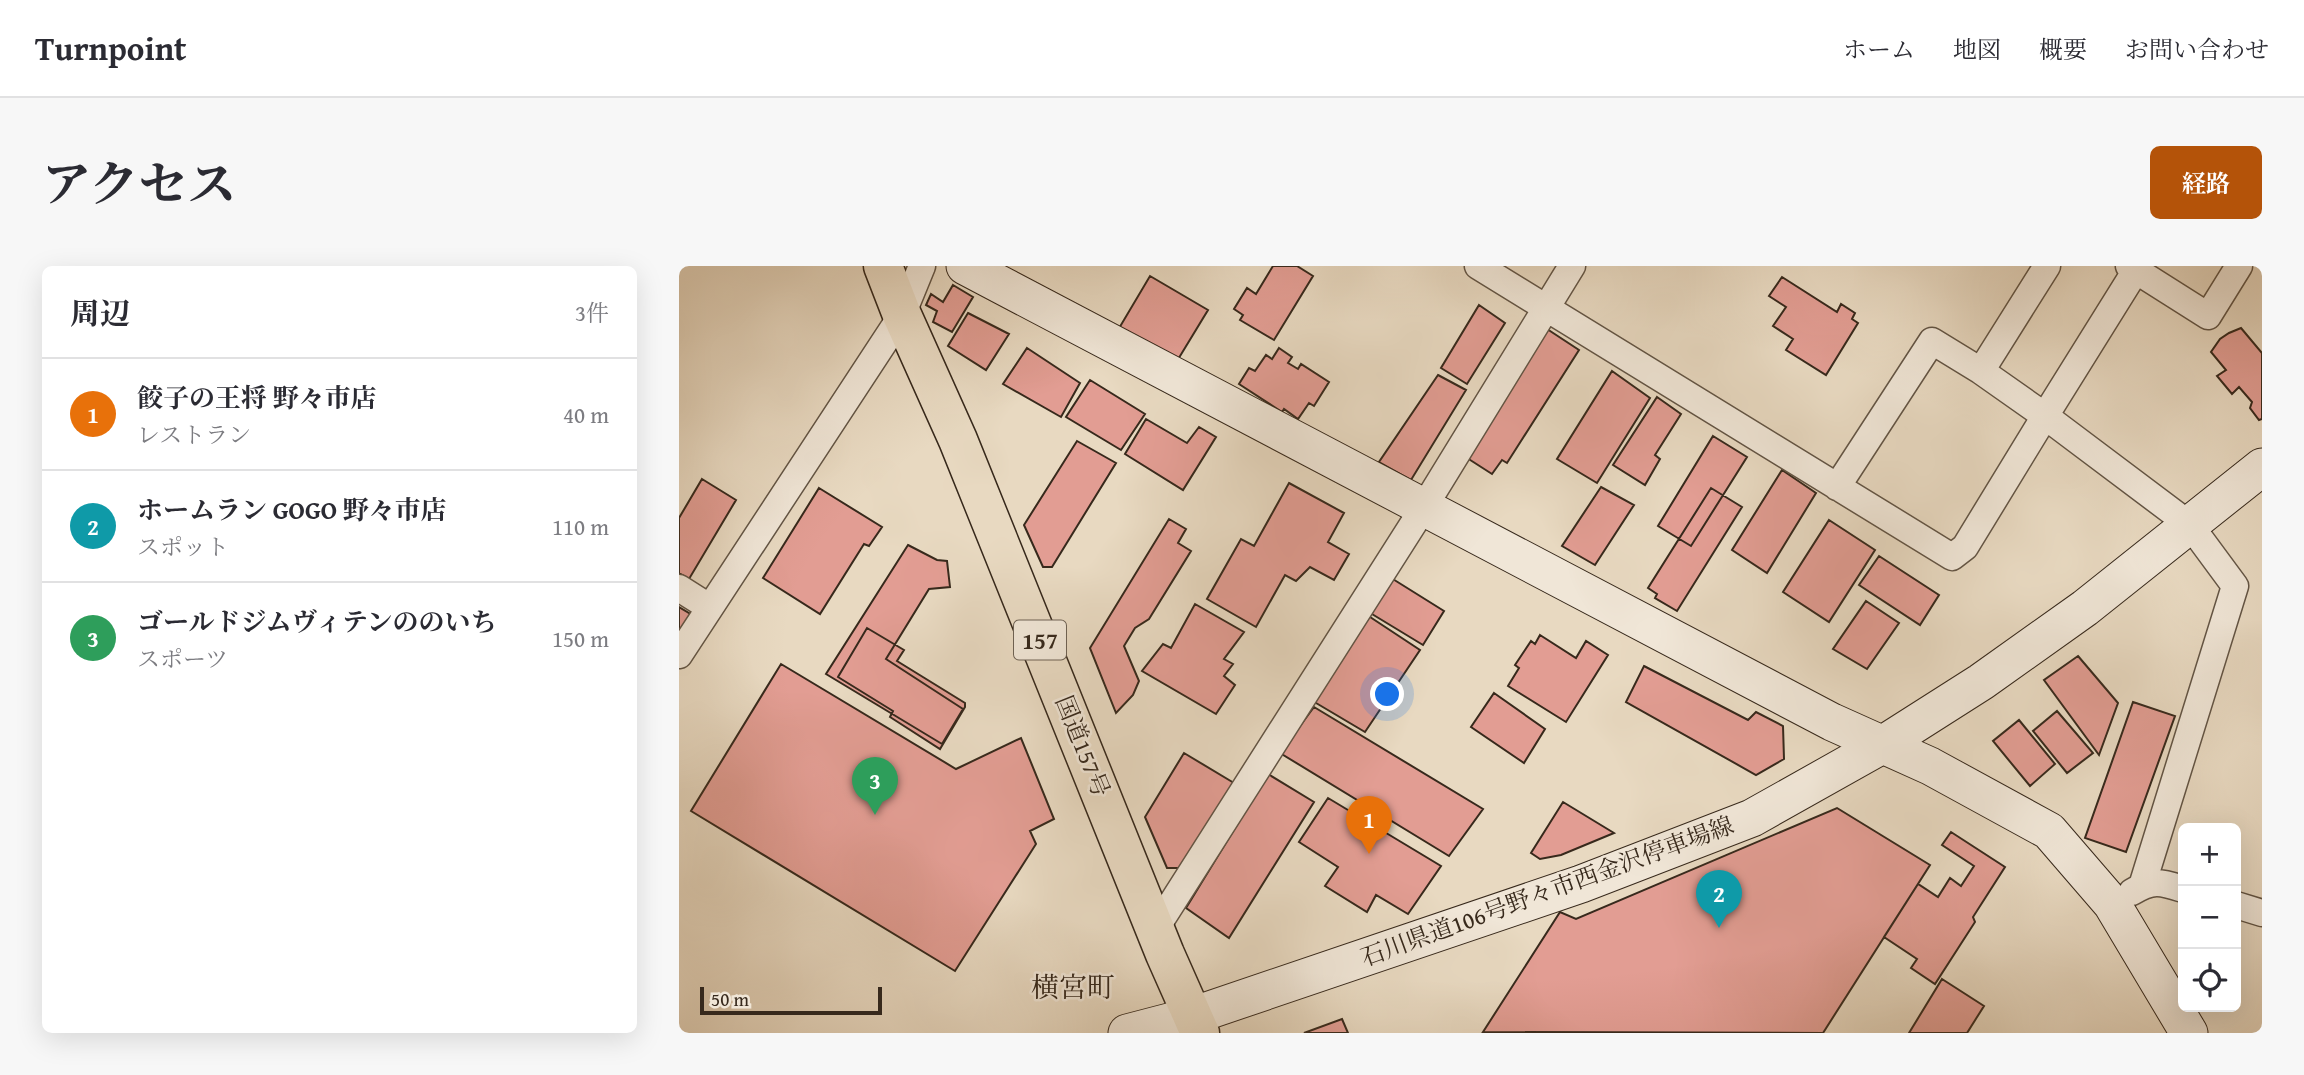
<!DOCTYPE html>
<html lang="ja">
<meta charset="utf-8">
<style>
body{margin:0;font-family:"Gentium Book Plus","Noto Serif JP",serif;background:#f7f7f7;color:#2b2b33}
.controls{position:absolute;right:21px;bottom:21px;display:grid;overflow:hidden;border-radius:10px;box-shadow:0 7px 28px #0002}
.controls button{width:63px;height:63px;display:grid;place-items:center;padding:0;border:0;border-bottom:2px solid #e1e1e2;background:#fff;color:#2b2b33;font:35px sans-serif}
.scale{position:absolute;left:21px;bottom:18px;width:182px;box-sizing:border-box;padding-left:7px;border:4px solid #37291c;border-top:0;font-size:19px;line-height:24px;white-space:nowrap;color:#37291c;-webkit-text-stroke:5px #f0e6d7;paint-order:stroke}
.you{position:absolute;left:709px;top:429px;width:24px;height:24px;margin:-18px;border:5px solid #fff;border-radius:50%;background:#1a73e8;box-shadow:0 0 0 10px #1a73e833}
.badge{display:grid;place-items:center;width:46px;height:46px;border-radius:50%;background:#b45309;color:#fff;font-size:23px;font-weight:700}
.pin{position:absolute;translate:-50% -58px;filter:drop-shadow(0 2px 4px #0008)}
.pin::after{content:'';position:absolute;top:37px;width:24px;height:21px;background:inherit;clip-path:polygon(0 0,100% 0,50% 100%)}
.list{margin:0;padding:0;list-style:none}
h2{display:flex;justify-content:space-between;align-items:center;height:91px;margin:0;padding:0 28px;font-size:30px}
h2 small{font-size:23px;font-weight:400;color:#7c7c81}
.list li{display:grid;grid-template-columns:46px 1fr auto;gap:21px;align-items:center;box-sizing:border-box;height:112px;padding:0 28px;border-top:2px solid #e1e1e2}
.list b{display:block;font-size:26px;white-space:nowrap}
.list p{margin:0;font-size:23px;white-space:nowrap;color:#7c7c81}
.list em{font-size:23px;font-style:normal;color:#7c7c81}
.icon{flex:none;width:38px;height:38px;fill:none;stroke:currentColor;stroke-width:2;stroke-linecap:round;stroke-linejoin:round}
.map{position:relative;flex:none;width:1583px;height:767px;overflow:hidden;border-radius:10px}
header{display:flex;align-items:center;gap:42px;box-sizing:border-box;height:98px;padding:0 35px;background:#fff;border-bottom:2px solid #e1e1e2}
header strong{font-size:33px}
nav{display:flex;gap:38px;margin-inline-start:auto;font-size:24px}
.intro{display:flex;align-items:center;justify-content:space-between;box-sizing:border-box;height:168px;padding:0 42px}
h1{margin:0;font-size:49px}
.button{padding:18px 32px;border-radius:10px;background:#b45309;color:#fff;font-size:24px;font-weight:700}
main{display:flex;gap:42px;padding:0 42px}
aside{flex:1;background:#fff;border-radius:10px;box-shadow:0 7px 28px #0002}
.map>svg:first-child{display:block}
.building{fill:#e29d93;stroke:#37291c;stroke-width:2}
.lines{fill:none;stroke-linecap:round;stroke-linejoin:round}
.street-casing{stroke:#635545;stroke-width:29}
.secondary-casing{stroke:#37291c;stroke-width:39}
.highway-casing{stroke:#37291c;stroke-width:41}
.street{stroke:#f0e6d7;stroke-width:26}
.secondary{stroke:#f0e6d7;stroke-width:37}
.highway{stroke:#e8d9c1;stroke-width:38}
.labels{text-anchor:middle;dominant-baseline:central;stroke-width:5;stroke-linejoin:round;paint-order:stroke}
.shield{fill:#f0e6d7;stroke:#6e6254;stroke-width:2}
.shield-label{font-size:23px;font-weight:bold;fill:#37291c}
.street-label{font-size:24px;fill:#37291c;stroke:#f0e6d7}
.quarter-label{font-size:28px;fill:#37291c;stroke:#f0e6d7}
</style>
<header>
<strong>Turnpoint</strong>
<nav><a>ホーム</a><a>地図</a><a>概要</a><a>お問い合わせ</a></nav>
</header>
<div class="intro"><h1>アクセス</h1><a class="button">経路</a></div>
<main>
<aside>
<h2>周辺<small>3件</small></h2>
<ul class="list">
<li><span class="badge" style="background:#e8710a">1</span><div><b>餃子の王将 野々市店</b><p>レストラン</p></div><em>40 m</em></li>
<li><span class="badge" style="background:#0f9aa8">2</span><div><b>ホームラン GOGO 野々市店</b><p>スポット</p></div><em>110 m</em></li>
<li><span class="badge" style="background:#2e9e5b">3</span><div><b>ゴールドジムヴィテンののいち</b><p>スポーツ</p></div><em>150 m</em></li>
</ul>
</aside>
<div class="map">
<svg width="1583" height="767" viewBox="0 0 1583 767">
<rect width="100%" height="100%" fill="#e8d9c1"/>
<filter id="stains"><feTurbulence type="fractalNoise" baseFrequency=".00286" numOctaves="4"/><feColorMatrix values="0 0 0 0 .2 0 0 0 0 .09 0 0 0 0 .02 0 0 0 .5 -.17"/></filter>
<radialGradient id="worn" r=".72"><stop offset=".6" stop-color="#630" stop-opacity="0"/><stop offset="1" stop-color="#630" stop-opacity=".3"/></radialGradient>
<path class="building" d="M594,0H618L634,10L595,74L561,54L564,49L555,43L568,22L577,28Z
M471,10L529,44L495,100L436,69Z
M1103,11L1158,46L1162,38L1176,47L1173,53L1179,57L1147,109L1107,84L1114,73L1094,60L1107,41L1090,30Z
M274,19L294,31L273,66L254,56L258,45L247,39L252,28L264,36Z
M800,39L826,57L788,118L762,102Z
M289,47L330,68L307,104L269,80Z
M865,61L900,84L828,197L823,194L813,208L785,190Z
M1562,62L1583,87V153L1580,154L1571,142L1573,136L1560,121L1553,128L1538,110L1547,104L1532,86L1541,73L1550,67Z
M348,82L401,117L382,151L324,118Z
M600,82L613,91L609,97L619,103L622,98L650,116L635,140L630,137L619,153L605,143L603,146L560,118L570,102L576,105L587,89L593,93Z
M933,105L971,132L918,217L878,193Z
M759,109L787,124L732,214L700,196Z
M411,114L466,148L442,184L387,151Z
M978,131L1002,148L976,189L981,193L966,219L934,199Z
M467,153L508,177L520,161L537,171L504,224L446,188Z
M1034,170L1068,191L1012,280L979,260Z
M398,175L437,197L373,301H364L345,259Z
M1103,204L1137,227L1088,307L1053,284Z
M23,213L57,234L10,313L0,307V252Z
M610,217L665,247L649,276L670,288L655,314L631,301L617,315L606,309L577,361L528,333L562,273L575,280Z
M922,221L955,239L916,299L883,280Z
M140,222L203,261L190,280L185,278L141,348L84,312Z
M1032,222L1063,241L998,345L976,332L978,328L969,322Z
M490,253L507,263L499,277L512,285L470,353L456,362L445,380L460,415L454,429L437,447L411,382Z
M1150,254L1196,284L1150,356L1104,326Z
M229,279L258,294L268,295L271,321L250,323L207,393L284,443L263,478L147,408Z
M1200,290L1260,329L1241,359L1180,319Z
M709,310L765,345L744,379L688,345Z
M1187,335L1220,357L1188,403L1154,383Z
M516,338L565,366L545,393L554,398L545,410L556,419L537,448L463,405L484,378L492,382Z
M0,341L25,356L0,398Z
M685,347L741,384L686,466L632,434Z
M188,362L225,384L218,395L286,437V441L261,483L211,451L214,445L159,411Z
M861,369L897,392L907,375L929,389L887,456L829,420L840,402L836,399L852,375L856,378Z
M1399,390L1439,437L1420,489L1365,414Z
M102,398L277,503L342,472L375,553L351,565L357,578L276,705L12,545Z
M965,400L1069,454L1077,446L1104,460L1105,493L1077,509L947,436Z
M815,427L866,463L845,497L792,461Z
M1454,436L1496,450L1447,586L1406,572Z
M635,441L804,543L770,590L601,487Z
M1378,445L1414,487L1388,507L1354,465Z
M1340,454L1376,498L1351,520L1314,475Z
M505,487L555,517L502,602H488L466,551Z
M589,508L635,536L550,672L507,642Z
M649,532L762,600L729,648L697,629L688,646L646,620L659,601L620,576Z
M884,536L935,567L882,589L861,593L852,587Z
M1158,542L1251,599L1144,767L804,766L881,646L897,653Z
M1272,566L1326,601L1294,651L1296,656L1256,718L1232,702L1238,693L1205,671L1239,618L1259,631L1271,612L1282,620L1295,600L1263,579Z
M1263,713L1305,740L1288,767H1230Z
M663,753L669,767H625Z"/>
<g class="lines">
<g class="street-casing">
<path id="street" d="M799,0L1273,291L1286,281L1366,150L1511,259L1556,320L1463,620
M1368,0L1302,105L1366,150L1457,4
M1450,0L1529,50L1560,0
M1158,221L1253,75L1302,105
M0,322L30,341
M0,389L223,49L243,0
M1453,626C1474,613 1482,616 1504,623
M1557,639L1583,647
M477,662L745,241L893,0"/>
</g>
<g class="secondary-casing">
<path id="secondary" d="M286,0L1153,456L1251,500L1370,565L1433,638L1510,767
M448,767L513,750L902,618L1073,552L1203,479L1302,416L1406,342L1583,201"/>
</g>
<g class="highway-casing">
<path id="highway" d="M204,0L223,49L279,174L486,688L521,767"/>
</g>
<use href="#street" class="street"/>
<use href="#secondary" class="secondary"/>
<use href="#highway" class="highway"/>
</g>
<g class="labels">
<rect class="shield" x="335" y="354.5" width="52" height="39" rx="5"/>
<g class="shield-label">
<text x="361" y="374">157</text>
</g>
<g class="street-label">
<text transform="translate(404 480) rotate(68)">国道157号</text>
<text transform="translate(868 625) rotate(-20)">石川県道106号野々市西金沢停車場線</text>
</g>
<g class="quarter-label">
<text x="394" y="720">横宮町</text>
</g>
</g>
<rect width="100%" height="100%" filter="url(#stains)"/>
<rect width="100%" height="100%" fill="url(#worn)"/>
</svg>
<div class="controls">
<button>+</button>
<button>−</button>
<button><svg class="icon" aria-label="locate" viewBox="0 0 24 24"><circle cx="12" cy="12" r="6"/><path d="M12 2v4M12 18v4M2 12h4M18 12h4"/></svg></button>
</div>
<div class="scale">50 m</div>
<div class="you"></div>
<div class="pin badge" style="left:690px;top:588px;background:#e8710a">1</div>
<div class="pin badge" style="left:1040px;top:662px;background:#0f9aa8">2</div>
<div class="pin badge" style="left:196px;top:549px;background:#2e9e5b">3</div>
</div>
</main>
